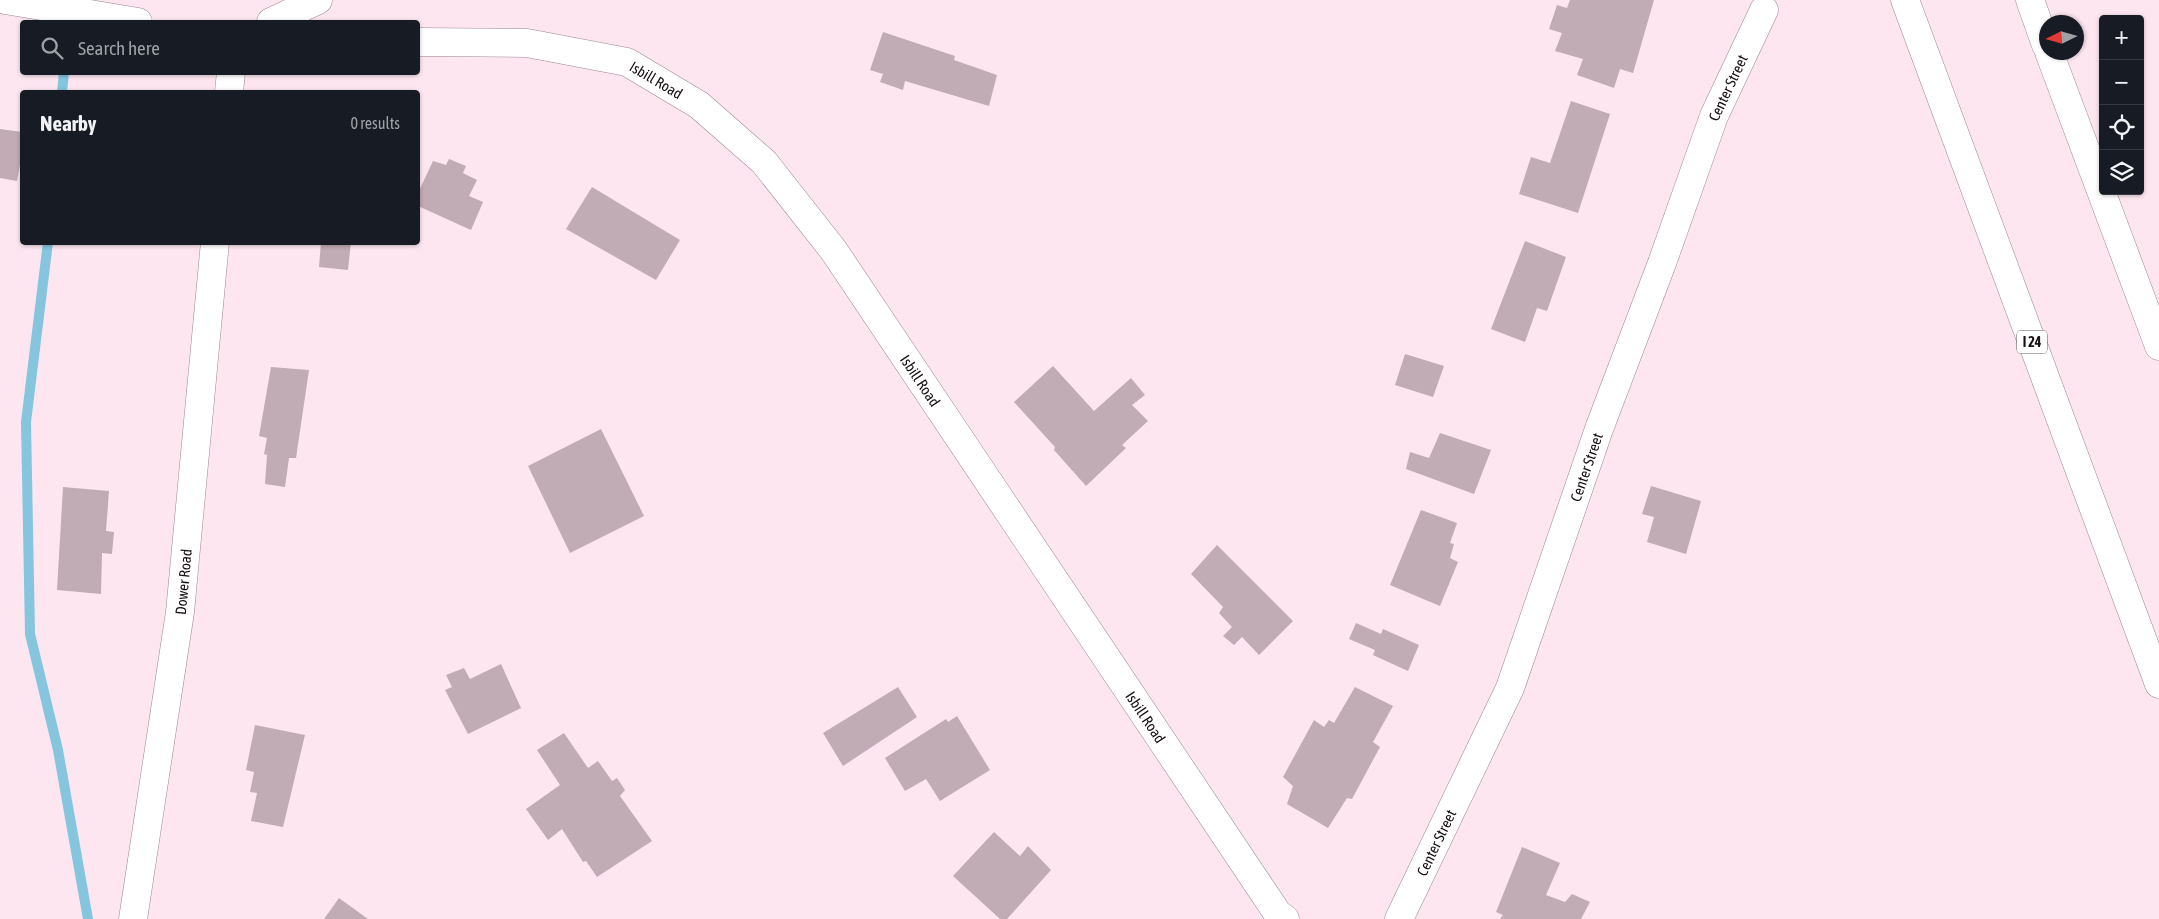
<!DOCTYPE html>
<meta charset="utf-8">
<style>
body{margin:0;font-family:"Asap Condensed",sans-serif;background:#20242c;color:#f1f3f6}
.controls{position:absolute;right:15px;top:15px;display:grid;overflow:hidden;border-radius:5px;box-shadow:0 1px 4px #0004}
.controls button{width:45px;height:45px;display:grid;place-items:center;padding:0;border:0;border-bottom:1px solid #363941;background:#171b24;color:#f1f3f6;font:25px sans-serif}
.compass{position:absolute;left:2039px;top:15px;width:45px;height:45px;border-radius:50%;background:#171b24;box-shadow:0 1px 4px #0004;rotate:265deg}
.list{margin:0;padding:0;list-style:none}
h2{display:flex;justify-content:space-between;align-items:center;height:65px;margin:0;padding:0 20px;font-size:21px}
h2 small{font-size:16px;font-weight:400;color:#9ea1a6}
.icon{flex:none;width:28px;height:28px;fill:none;stroke:currentColor;stroke-width:2;stroke-linecap:round;stroke-linejoin:round}
.map{position:relative;flex:none;width:2159px;height:919px;overflow:hidden}
.search{position:absolute;background:#171b24;box-shadow:0 1px 4px #0004;left:20px;top:20px;width:400px;height:55px;display:flex;align-items:center;gap:12px;box-sizing:border-box;padding:0 18px;border-radius:5px;color:#9ea1a6;font-size:19px}
.panel{position:absolute;background:#171b24;box-shadow:0 1px 4px #0004;left:20px;top:90px;width:400px;height:155px;border-radius:5px}
.map>svg:first-child{display:block}
.lines{fill:none;stroke-linecap:round;stroke-linejoin:round}
.stream{stroke:#85c5de;stroke-width:10}
.building{fill:#c1abb4}
.street-casing{stroke:#9c8790;stroke-width:29}
.secondary-casing{stroke:#9c8790;stroke-width:29}
.highway-casing{stroke:#9c8790;stroke-width:29}
.street{stroke:#fff;stroke-width:28}
.secondary{stroke:#fff;stroke-width:28}
.highway{stroke:#fff;stroke-width:28}
.labels{text-anchor:middle;dominant-baseline:central;stroke-width:5;stroke-linejoin:round;paint-order:stroke}
.shield{fill:#fff;stroke:#5d585a;stroke-width:1}
.shield-label{font-size:14px;font-weight:bold;fill:#171013}
.street-label{font-size:15px;fill:#171013;stroke:#fff}
</style>
<div class="map">
<svg width="2159" height="919" viewBox="0 0 2159 919">
<rect width="100%" height="100%" fill="#fde6f0"/>
<g class="lines">
<path class="stream" d="M62,92L64,72
M48,242L26,422L30,634L58,750L88,919"/>
</g>
<path class="building" d="M1570,0H1654L1633,73L1620,69L1614,88L1577,75L1583,59L1555,51L1562,33L1549,29L1557,5L1567,8Z
M883,32L955,56L954,60L997,75L989,106L905,81L903,90L880,82L883,74L870,70Z
M1571,101L1610,114L1578,213L1519,194L1531,157L1550,163Z
M0,129L22,132V154L17,181L0,178Z
M449,159L466,166L463,173L477,180L469,196L483,202L471,230L418,206V193L433,161L446,165Z
M592,187L680,240L656,280L566,229Z
M1525,241L1566,257L1547,311L1537,308L1525,342L1491,329Z
M321,242H351L348,270L319,267Z
M1405,354L1444,366L1433,397L1395,385Z
M1053,366L1094,411L1131,378L1145,395L1132,405L1148,421L1122,445L1126,448L1086,486L1054,450L1055,447L1014,402Z
M271,367L309,370L296,458H289L285,487L265,484L267,455L264,454L267,438L259,436Z
M601,429L644,516L570,553L528,466Z
M1440,433L1491,450L1474,494L1406,469L1410,452L1429,458Z
M1651,486L1701,501L1686,554L1647,542L1654,517L1642,514Z
M63,487L109,491L106,531L114,532L112,554L102,553L101,594L57,590Z
M1421,510L1457,523L1450,543L1454,544L1450,558L1458,562L1440,606L1390,585Z
M1217,545L1293,621L1259,655L1242,637L1234,645L1223,636L1232,627L1219,613L1223,607L1191,574Z
M1356,623L1381,634L1383,629L1419,645L1408,671L1373,655L1375,650L1349,639Z
M501,664L521,708L468,734L445,690L452,687L446,675L464,668L470,679Z
M898,687L917,717L843,766L823,733Z
M1355,687L1393,706L1373,742L1380,747L1352,799L1347,798L1328,828L1287,804L1293,786L1283,777L1314,720L1324,727L1329,720L1334,723Z
M957,716L990,770L940,801L926,779L905,791L885,758L946,719L948,722Z
M255,725L305,735L283,827L251,821L257,793L250,792L254,772L246,770Z
M564,733L588,768L598,761L612,781L617,778L625,790L620,796L652,841L597,877L586,861L583,862L562,829L548,840L526,809L560,785L537,750Z
M994,832L1020,856L1028,846L1051,870L1007,919H1000L953,876Z
M1522,847L1560,863L1546,895L1565,902L1572,894L1590,902L1581,919H1500L1503,915L1496,912Z
M339,898L368,919H324Z"/>
<g class="lines">
<g class="street-casing">
<g id="street">
<path d="M271,22L318,0"/>
<path d="M229,92L231,72"/>
<path id="s1" d="M133,919L180,612L215,242"/>
<path id="s2" d="M1399,919L1510,688L1599,429L1662,263L1714,116L1764,10"/>
</g>
</g>
<g class="secondary-casing">
<g id="secondary">
<path d="M5,0L138,22"/>
<path id="s3" d="M418,42L527,43L627,62L699,105L764,162L834,251L1278,914L1285,919"/>
</g>
</g>
<g class="highway-casing">
<path id="highway" d="M1905,0L2159,684
M2030,0L2046,45
M2049,52L2159,346"/>
</g>
<use href="#street" class="street"/>
<use href="#secondary" class="secondary"/>
<use href="#highway" class="highway"/>
</g>
<g class="labels">
<rect class="shield" x="2017" y="330.5" width="30" height="23" rx="4"/>
<g class="shield-label">
<text x="2032" y="342">I 24</text>
</g>
<g class="street-label">
<text stroke="none"><textPath href="#s3" startOffset="245">Isbill Road</textPath></text>
<text stroke="none"><textPath href="#s2" startOffset="895">Center Street</textPath></text>
<text stroke="none"><textPath href="#s3" startOffset="650">Isbill Road</textPath></text>
<text stroke="none"><textPath href="#s2" startOffset="490">Center Street</textPath></text>
<text stroke="none"><textPath href="#s1" startOffset="341">Dower Road</textPath></text>
<text stroke="none"><textPath href="#s3" startOffset="1055">Isbill Road</textPath></text>
<text stroke="none"><textPath href="#s2" startOffset="85">Center Street</textPath></text>
</g>
</g>
</svg>
<div class="controls">
<button>+</button>
<button>−</button>
<button><svg class="icon" aria-label="locate" viewBox="0 0 24 24"><circle cx="12" cy="12" r="6"/><path d="M12 2v4M12 18v4M2 12h4M18 12h4"/></svg></button>
<button><svg class="icon" aria-label="layers" viewBox="0 0 24 24"><path d="M12 4l9 5-9 5-9-5zM3 14l9 5 9-5"/></svg></button>
</div>
<svg class="compass" viewBox="-18 -18 36 36"><path d="M0-13l5 13h-10z" fill="#e53935"/><path d="M0 13l5-13h-10z" fill="#9ea1a6"/></svg>
<div class="search"><svg class="icon" aria-label="search" viewBox="0 0 24 24"><circle cx="10" cy="10" r="6"/><path d="M15 15l6 6"/></svg>Search here</div>
<section class="panel">
<h2>Nearby<small>0 results</small></h2>
<ul class="list">
</ul>
</section>
</div>
